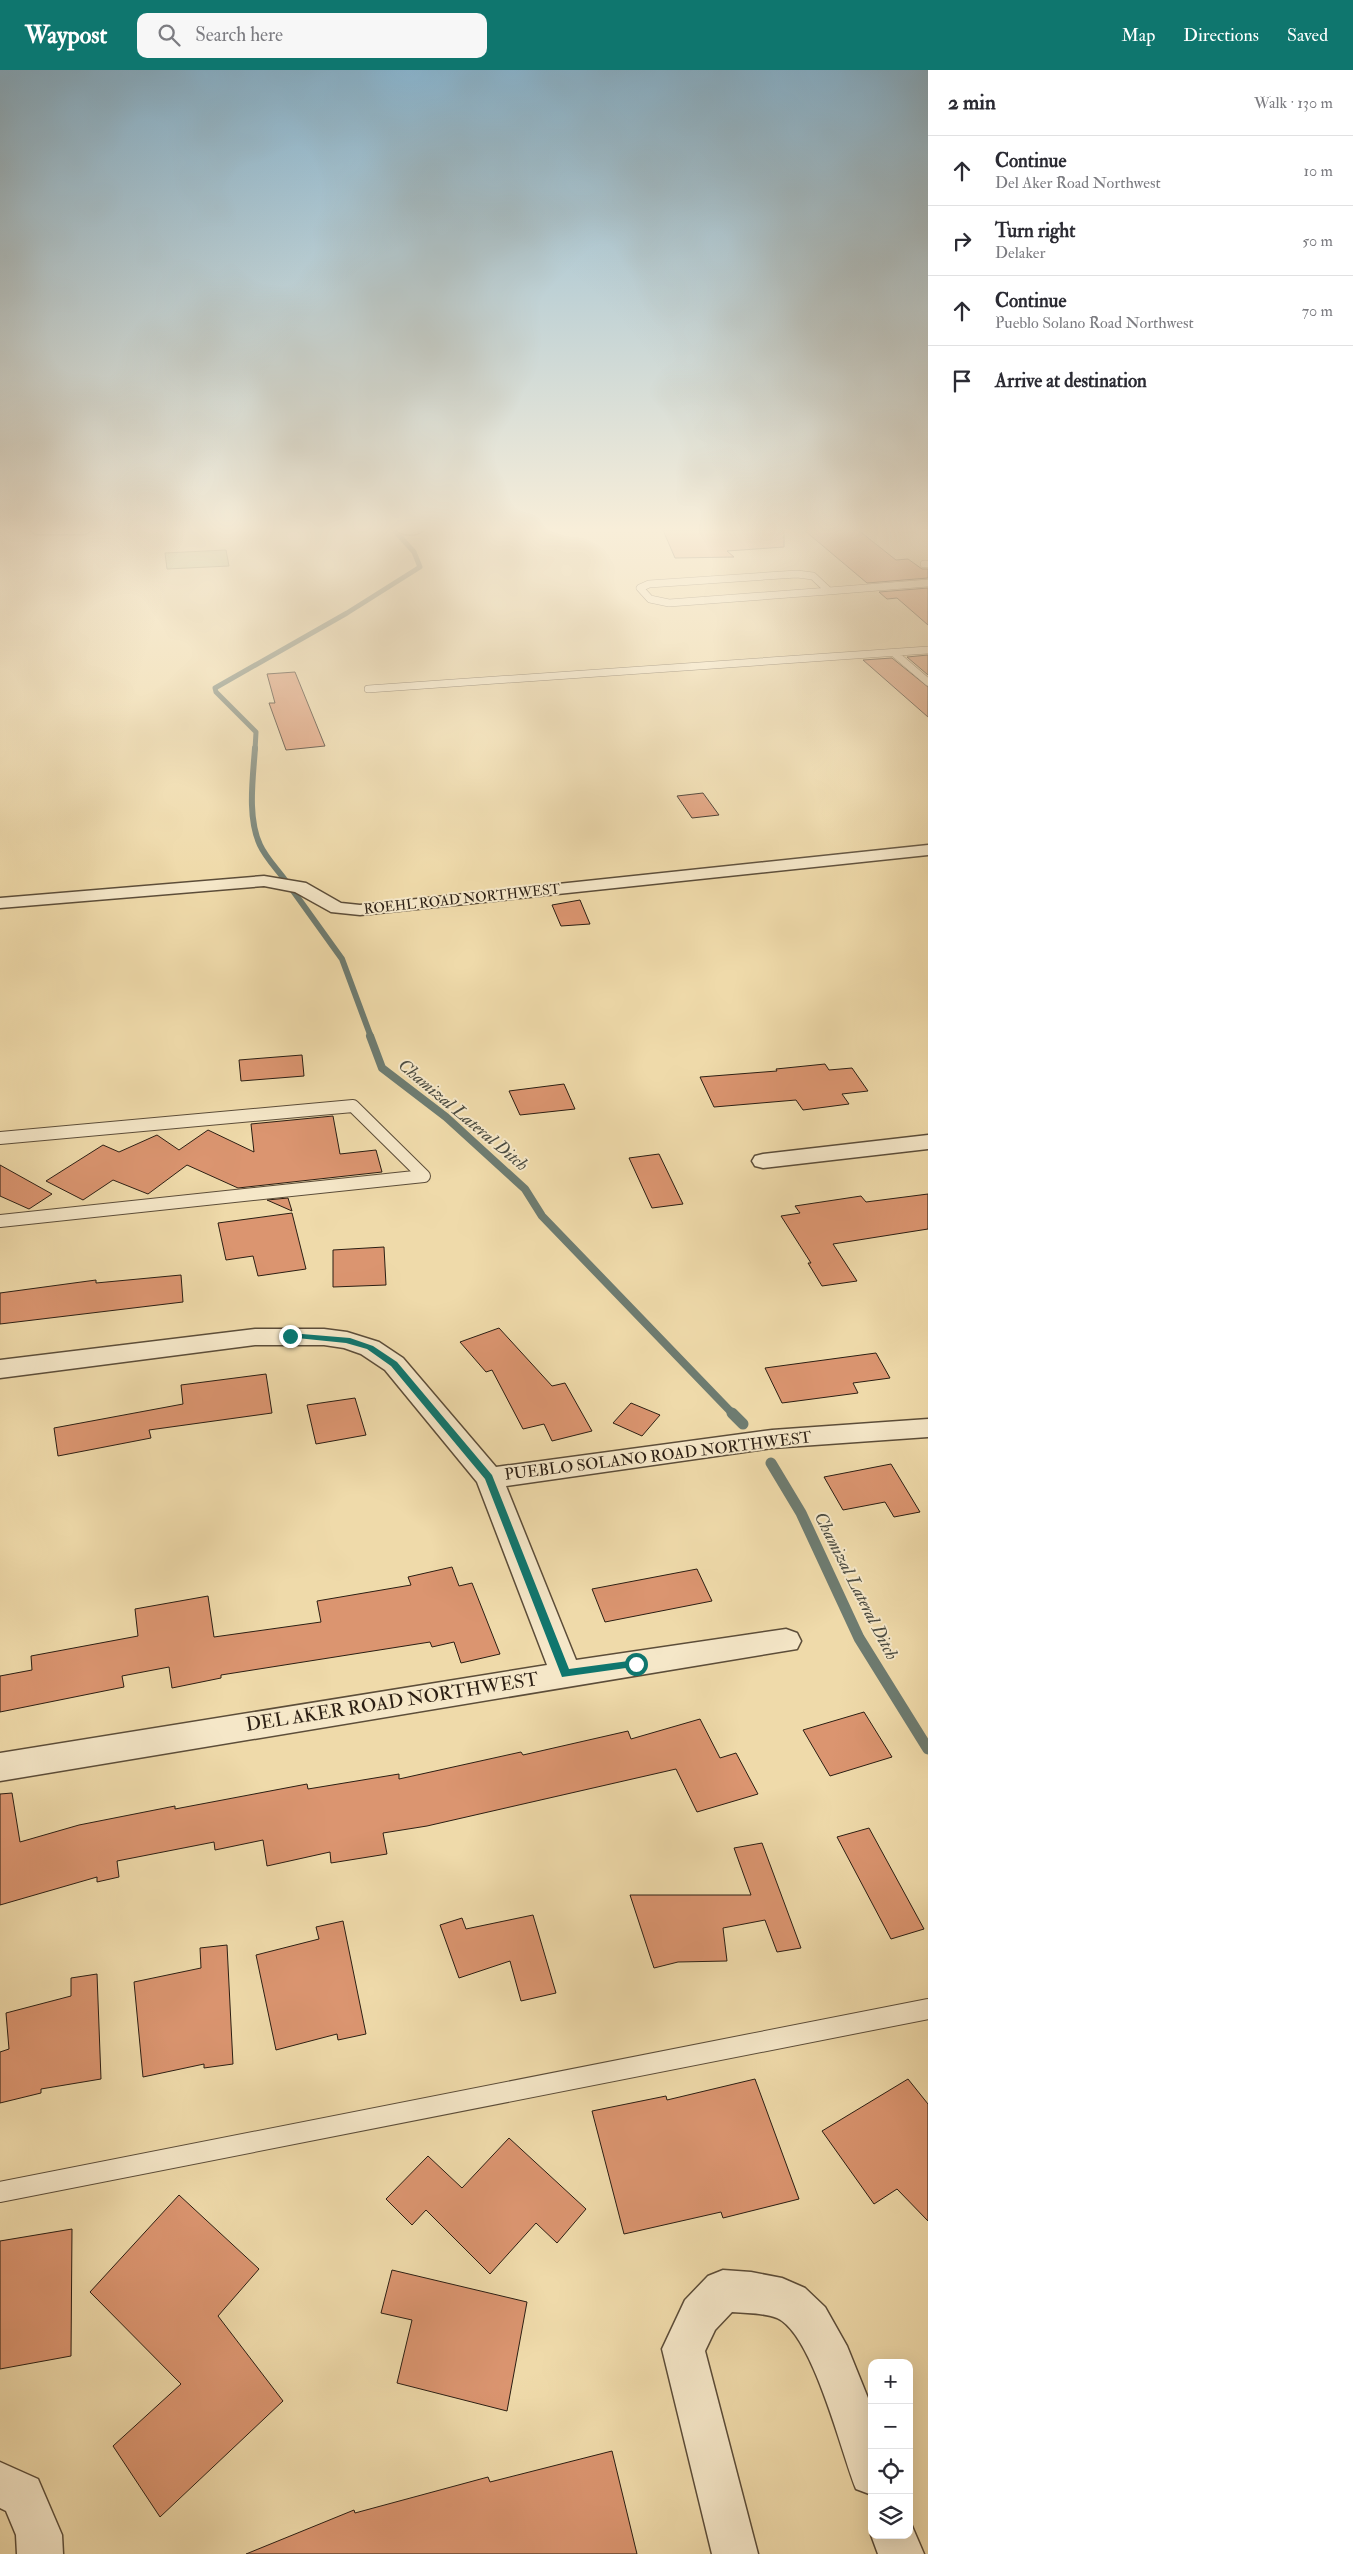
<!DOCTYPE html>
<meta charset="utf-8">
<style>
body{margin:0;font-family:"IM FELL Double Pica",serif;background:#f7f7f7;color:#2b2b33}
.controls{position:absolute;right:15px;bottom:15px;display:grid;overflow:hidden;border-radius:10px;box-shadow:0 5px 20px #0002}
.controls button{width:45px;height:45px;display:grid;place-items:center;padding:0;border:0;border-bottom:1px solid #e1e1e2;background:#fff;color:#2b2b33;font:25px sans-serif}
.stop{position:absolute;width:15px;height:15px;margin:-11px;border:4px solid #0f766e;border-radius:50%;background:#fff}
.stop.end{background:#0f766e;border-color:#fff;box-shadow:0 1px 5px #0008}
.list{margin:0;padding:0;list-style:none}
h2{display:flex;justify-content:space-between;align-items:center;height:65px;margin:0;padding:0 20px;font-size:21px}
h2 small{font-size:16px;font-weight:400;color:#7c7c81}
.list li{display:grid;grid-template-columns:32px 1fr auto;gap:15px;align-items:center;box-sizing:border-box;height:70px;padding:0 20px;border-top:1px solid #e1e1e2}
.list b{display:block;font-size:19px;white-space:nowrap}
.list p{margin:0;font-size:16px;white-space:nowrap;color:#7c7c81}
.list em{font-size:16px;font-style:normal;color:#7c7c81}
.icon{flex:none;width:28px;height:28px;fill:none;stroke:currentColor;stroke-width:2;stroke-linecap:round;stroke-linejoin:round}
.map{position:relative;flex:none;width:928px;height:2484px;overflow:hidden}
header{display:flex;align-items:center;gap:30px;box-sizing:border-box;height:70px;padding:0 25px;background:#0f766e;color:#fff}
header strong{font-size:24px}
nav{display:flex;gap:28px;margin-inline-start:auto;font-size:18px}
.search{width:350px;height:45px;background:#f7f7f7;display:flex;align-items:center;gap:12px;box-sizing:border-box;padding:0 18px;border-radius:10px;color:#7c7c81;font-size:19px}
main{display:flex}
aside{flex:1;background:#fff}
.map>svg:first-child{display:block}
.green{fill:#b5c08b;stroke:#706f4f}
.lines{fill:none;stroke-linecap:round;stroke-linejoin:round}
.stream-far3{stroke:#6e7c71;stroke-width:5}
.stream-far2{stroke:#6e7c71;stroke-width:6}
.stream-far1{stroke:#6e7c71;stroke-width:8}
.stream{stroke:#6e7c71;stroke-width:11}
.building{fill:#db9570;stroke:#2b1e13}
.service-far2-casing{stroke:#5c4d39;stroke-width:8}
.service-far1-casing{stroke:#5c4d39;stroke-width:14}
.service-casing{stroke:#5c4d39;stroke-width:22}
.minor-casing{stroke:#5c4d39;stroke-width:3}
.service-far2{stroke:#f5e7c8;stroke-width:7}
.service-far1{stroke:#f5e7c8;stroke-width:12}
.service{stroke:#f5e7c8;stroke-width:20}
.minor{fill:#f5e7c8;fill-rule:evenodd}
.route{fill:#0f766e}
.labels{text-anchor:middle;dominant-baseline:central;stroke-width:4;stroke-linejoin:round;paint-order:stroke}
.far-street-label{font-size:14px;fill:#2b1e13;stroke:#f5e7c8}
.street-label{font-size:16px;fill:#2b1e13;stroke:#f5e7c8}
.water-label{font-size:18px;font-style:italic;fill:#4d4d42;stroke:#f5e7c8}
.near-street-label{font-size:19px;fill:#2b1e13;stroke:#f5e7c8}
</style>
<header>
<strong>Waypost</strong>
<div class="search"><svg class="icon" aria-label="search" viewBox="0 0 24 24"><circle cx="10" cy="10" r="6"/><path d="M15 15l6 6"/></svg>Search here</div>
<nav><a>Map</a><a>Directions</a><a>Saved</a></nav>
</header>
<main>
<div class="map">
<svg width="928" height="2484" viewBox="0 0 928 2484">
<rect width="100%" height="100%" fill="#efdaaa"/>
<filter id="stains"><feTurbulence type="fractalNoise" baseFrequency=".004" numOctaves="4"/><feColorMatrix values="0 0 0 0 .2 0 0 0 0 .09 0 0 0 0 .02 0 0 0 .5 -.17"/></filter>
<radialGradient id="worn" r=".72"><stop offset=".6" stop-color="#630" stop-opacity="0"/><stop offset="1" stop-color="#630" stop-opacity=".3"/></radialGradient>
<path class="green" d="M226,480L229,496L167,499L165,483Z"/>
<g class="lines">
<path class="stream-far3" d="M255,680L256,662L216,622L215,618L347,543L420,497L414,482L394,460"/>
<path class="stream-far2" d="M255,678C253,708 247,747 260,775C266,788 277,799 285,810
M291,818L342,889L371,967"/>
<path class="stream-far1" d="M370,966L382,998L446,1047L525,1119L542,1146L733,1344"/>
<path class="stream" d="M732,1343L743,1354
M771,1393L801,1443L859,1568L928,1679"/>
</g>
<path class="building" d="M663,460H784V477L727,481L734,487L675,488Z
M804,460H858L896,490L908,489L922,499H928V508L867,513Z
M928,518V555L897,528L887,529L879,522Z
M928,585V605L907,587Z
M892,588L928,617V647L863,590Z
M295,602L325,676L286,680L269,633H275L267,604Z
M703,723L719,745L692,748L677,726Z
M580,830L590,854L561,856L552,835Z
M302,985L304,1006L241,1011L239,990Z
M825,994L829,1000L852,998L868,1021L842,1024L849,1034L803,1040L796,1030L714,1037L700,1007L777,1001L776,999Z
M564,1014L575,1039L520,1045L509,1021Z
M333,1046L340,1084L376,1080L382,1102L238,1118L187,1095L148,1124L113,1110L83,1130L46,1111L103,1075L119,1082L157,1065L179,1080L208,1060L254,1082L251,1054Z
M659,1084L683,1134L652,1138L629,1088Z
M0,1095L52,1124L29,1139L0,1126Z
M928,1124V1159L833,1174L857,1211L822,1216L808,1193H811L781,1146L800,1143L795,1136L861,1126L866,1132Z
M288,1128L292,1141L267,1130Z
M292,1143L306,1199L258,1206L253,1186L226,1190L218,1153Z
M384,1177L386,1215L333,1217V1180Z
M181,1205L183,1232L0,1254V1223L96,1210V1213Z
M499,1258L552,1316L565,1313L592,1361L552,1371L544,1354L523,1359L492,1300L486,1302L460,1272Z
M876,1283L890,1308L853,1313L858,1323L782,1333L765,1298Z
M266,1304L272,1343L149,1360L151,1368L58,1386L54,1358L183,1334L181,1315Z
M355,1328L366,1365L316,1374L307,1335Z
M631,1333L660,1345L642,1366L613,1353Z
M891,1394L920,1442L894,1447L885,1432L843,1440L824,1407Z
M452,1497L459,1516L472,1513L500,1584L461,1593L454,1572L432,1577L430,1572L221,1605V1608L172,1618L169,1597L122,1606L124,1617L0,1642V1606L32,1600L31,1586L138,1566L135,1539L208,1526L214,1567L321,1552L317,1531L411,1515L408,1507Z
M697,1499L712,1531L605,1552L592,1519Z
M864,1642L892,1687L830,1706L803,1660Z
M700,1649L720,1688L736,1683L758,1724L697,1742L676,1699L427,1756L383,1763L387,1784L331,1793L330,1782L267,1796L263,1770L215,1780L214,1772L117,1791L119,1807L97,1812V1807L0,1835V1724L12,1723L20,1772L79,1755L175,1736V1739L307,1714L308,1719L399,1704V1709L521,1682L523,1685L628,1661L631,1669Z
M869,1758L924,1859L891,1869L837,1767Z
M762,1773L801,1878L777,1882L765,1850L723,1858L727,1891L678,1892L654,1898L630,1825H751L734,1778Z
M533,1845L556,1923L521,1931L510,1891L459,1908L440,1855L462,1848L466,1859Z
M343,1851L366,1964L338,1970L337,1964L276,1980L256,1885L319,1869L316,1857Z
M227,1875L233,1994L204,1998V1994L143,2007L134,1912L201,1898L200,1878Z
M97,1904L101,2009L41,2019V2023L0,2033V1982L9,1979L6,1943L71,1926V1908Z
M755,2009L799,2129L723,2148L721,2142L624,2164L592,2041L666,2026L667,2030Z
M908,2009L928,2034V2151L897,2119L874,2134L822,2061Z
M509,2068L586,2139L557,2173L536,2153L490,2204L426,2140L412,2155L386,2129L428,2086L462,2118Z
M179,2125L259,2199L218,2246L283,2331L160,2447L113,2376L181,2314L90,2222Z
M72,2159L71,2286L0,2299V2171Z
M392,2200L527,2232L507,2341L397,2313L412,2250L381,2243Z
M612,2381L637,2484H246L354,2440L355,2443L488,2407L490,2412Z"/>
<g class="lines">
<g class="service-far2-casing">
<path id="service-far2" d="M924,494H928
M797,504L813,506L829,521L669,533L650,529L640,518L649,514Z
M829,521L928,513
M894,583L928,612
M368,619L928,580"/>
</g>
<g class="service-far1-casing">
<path id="service-far1" d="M0,1068L353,1036L424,1106L0,1151"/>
</g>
<g class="service-casing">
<path id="service" d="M0,2122L928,1939"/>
</g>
<g class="minor-casing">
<path id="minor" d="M30,460H91L85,464H36Z
M397,460H423C417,466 403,466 397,460Z
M928,775V785L360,845L331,842L295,822L264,816L0,838V828L264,806L306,813L341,833L360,835Z
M928,1065V1079L763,1098L755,1096L752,1091L755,1086L763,1084Z
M255,1259H324L347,1262L379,1272L403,1288L496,1397L772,1360L928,1349V1367L772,1378L506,1416L576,1590L786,1559L797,1563L801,1571L797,1579L0,1711V1683L547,1595L477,1412L385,1300L361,1284L344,1278L324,1275H255L0,1308V1290Z
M723,2200L751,2202L782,2208L805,2218L825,2237L847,2276L872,2338V2425L856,2419C841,2382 813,2264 777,2248C764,2243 746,2243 732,2242L715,2260L705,2281L758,2484H712L662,2279L685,2230L708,2206Z
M0,2392L38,2409L62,2465L63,2484H17L16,2465L6,2441L0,2438Z
M909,2449L924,2484H878L871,2465L872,2464L909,2465Z"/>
</g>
<use href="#service-far2" class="service-far2"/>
<use href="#service-far1" class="service-far1"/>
<use href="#service" class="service"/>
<use href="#minor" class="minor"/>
</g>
<linearGradient id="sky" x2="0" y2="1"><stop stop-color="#89b6d1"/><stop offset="0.57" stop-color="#f8eed9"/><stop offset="1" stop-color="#f8eed9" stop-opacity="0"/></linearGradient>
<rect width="928" height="807" fill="url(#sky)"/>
<path class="route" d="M290,1263L350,1268L373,1276L397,1292L492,1405L569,1599L636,1590L641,1594L640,1596L562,1607L485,1409L391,1296L367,1279L346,1273L287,1267L285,1266Z"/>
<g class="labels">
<g class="far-street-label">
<text transform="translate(462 829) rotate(-6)">ROEHL ROAD NORTHWEST</text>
</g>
<g class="street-label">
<text transform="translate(658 1386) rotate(-7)">PUEBLO SOLANO ROAD NORTHWEST</text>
</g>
<g class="water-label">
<text transform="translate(463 1045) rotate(40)">Chamizal Lateral Ditch</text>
<text transform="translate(856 1516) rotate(63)">Chamizal Lateral Ditch</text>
</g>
<g class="near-street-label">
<text transform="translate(392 1632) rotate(-9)">DEL AKER ROAD NORTHWEST</text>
</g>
</g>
<rect width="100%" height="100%" filter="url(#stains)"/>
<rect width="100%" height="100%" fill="url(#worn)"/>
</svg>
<div class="controls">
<button>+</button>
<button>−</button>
<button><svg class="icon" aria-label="locate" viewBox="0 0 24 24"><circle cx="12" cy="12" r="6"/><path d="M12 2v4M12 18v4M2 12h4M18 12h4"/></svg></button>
<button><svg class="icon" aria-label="layers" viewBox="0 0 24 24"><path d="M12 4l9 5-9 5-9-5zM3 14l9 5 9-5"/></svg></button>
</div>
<div class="stop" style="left:636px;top:1594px"></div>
<div class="stop end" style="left:290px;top:1266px"></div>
</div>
<aside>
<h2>2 min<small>Walk · 130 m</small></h2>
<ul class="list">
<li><svg class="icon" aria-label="ahead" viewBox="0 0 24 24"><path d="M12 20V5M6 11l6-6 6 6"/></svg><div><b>Continue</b><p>Del Aker Road Northwest</p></div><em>10 m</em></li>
<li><svg class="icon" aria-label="right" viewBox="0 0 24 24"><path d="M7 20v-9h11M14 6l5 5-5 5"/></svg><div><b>Turn right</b><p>Delaker</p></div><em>50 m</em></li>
<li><svg class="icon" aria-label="ahead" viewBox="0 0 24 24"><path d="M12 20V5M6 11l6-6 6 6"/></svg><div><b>Continue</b><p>Pueblo Solano Road Northwest</p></div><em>70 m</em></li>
<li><svg class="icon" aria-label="arrive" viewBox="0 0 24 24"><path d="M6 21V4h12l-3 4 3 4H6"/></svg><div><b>Arrive at destination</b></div></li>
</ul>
</aside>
</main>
